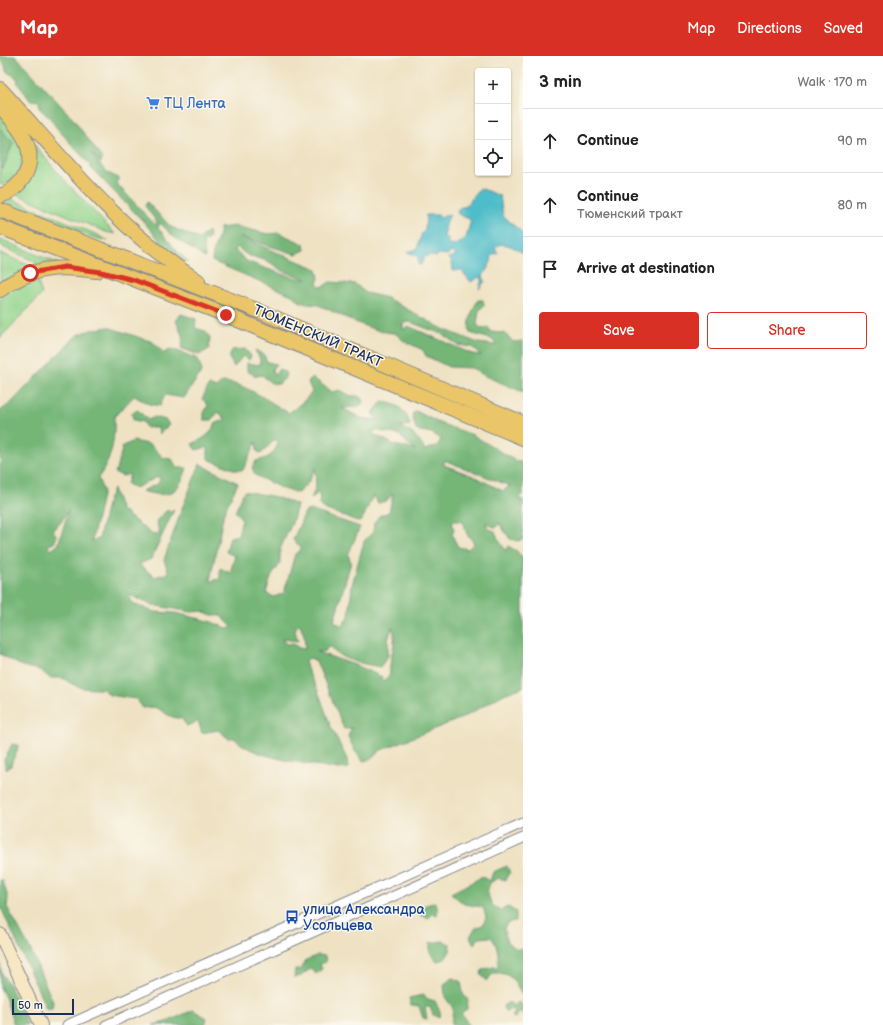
<!DOCTYPE html>
<meta charset="utf-8">
<style>
body{margin:0;font-family:"Balsamiq Sans",sans-serif;background:#f6f6f6;color:#222}
.controls{position:absolute;right:12px;top:12px;display:grid;overflow:hidden;border-radius:4px;box-shadow:0 1px 3px #0004}
.controls button{width:36px;height:36px;display:grid;place-items:center;padding:0;border:0;border-bottom:1px solid #e0e0e0;background:#fff;color:#222;font:20px sans-serif}
.scale{position:absolute;left:12px;bottom:10px;width:62px;box-sizing:border-box;padding-left:4px;border:2px solid #1b2f5e;border-top:0;font-size:11px;line-height:14px;white-space:nowrap;color:#1b2f5e;-webkit-text-stroke:3px #fbf7ec;paint-order:stroke}
.stop{position:absolute;width:12px;height:12px;margin:-9px;border:3px solid #d93025;border-radius:50%;background:#fff}
.stop.end{background:#d93025;border-color:#fff;box-shadow:0 1px 4px #0008}
.list{margin:0;padding:0;list-style:none}
h2{display:flex;justify-content:space-between;align-items:center;height:52px;margin:0;padding:0 16px;font-size:17px}
h2 small{font-size:13px;font-weight:400;color:#767676}
.list li{display:grid;grid-template-columns:26px 1fr auto;gap:12px;align-items:center;box-sizing:border-box;height:64px;padding:0 16px;border-top:1px solid #e0e0e0}
.list b{display:block;font-size:15px;white-space:nowrap}
.list p{margin:0;font-size:13px;white-space:nowrap;color:#767676}
.list em{font-size:13px;font-style:normal;color:#767676}
.actions{display:flex;gap:8px;padding:12px 16px}
.actions a{flex:1;padding:9px 0;border:1px solid #d93025;border-radius:4px;text-align:center;font-size:14px;color:#d93025}
.actions .main{background:#d93025;color:#fff}
.icon{flex:none;width:22px;height:22px;fill:none;stroke:currentColor;stroke-width:2;stroke-linecap:round;stroke-linejoin:round}
.map{position:relative;flex:none;width:523px;height:969px;overflow:hidden}
header{display:flex;align-items:center;gap:24px;box-sizing:border-box;height:56px;padding:0 20px;background:#d93025;color:#fff}
header strong{font-size:19px}
nav{display:flex;gap:22px;margin-inline-start:auto;font-size:14px}
main{display:flex}
aside{flex:1;background:#fff}
.map>svg:first-child{display:block}
.green{fill:#92d48b;stroke:#568274}
.forest{fill:#75b677;stroke:#48726a;fill-rule:evenodd}
.water{fill:#50bdc9;stroke:#367694}
.lines{fill:none;stroke-linecap:round;stroke-linejoin:round}
.minor-casing{stroke:#858890;stroke-width:11}
.secondary-casing{stroke:#858890;stroke-width:14}
.primary-casing{stroke:#858890;stroke-width:16}
.minor{stroke:#fff;stroke-width:9}
.secondary{stroke:#f7e8c3;stroke-width:12}
.primary{stroke:#eac669;stroke-width:14}
.route{stroke:#d93025;stroke-width:5}
.labels{text-anchor:middle;dominant-baseline:central;stroke-width:3;stroke-linejoin:round;paint-order:stroke}
.shop-label{font-size:14px;fill:#366cbe;stroke:#fbf7ec;text-anchor:start}
.street-label{font-size:14px;fill:#1b2f5e;stroke:#fbf7ec}
.transit-label{font-size:14px;fill:#164399;stroke:#fbf7ec;text-anchor:start}
</style>
<header>
<strong>Map</strong>
<nav><a>Map</a><a>Directions</a><a>Saved</a></nav>
</header>
<main>
<div class="map">
<svg width="523" height="969" viewBox="0 0 523 969">
<rect width="100%" height="100%" fill="#fbf7ec"/>
<filter id="ink" filterUnits="userSpaceOnUse"><feTurbulence type="fractalNoise" baseFrequency=".025" numOctaves="2"/><feDisplacementMap in="SourceGraphic" scale="8" xChannelSelector="R" yChannelSelector="G"/><feConvolveMatrix kernelMatrix="1 2 1 2 8 2 1 2 1" color-interpolation-filters="sRGB"/></filter>
<filter id="wash" filterUnits="userSpaceOnUse"><feTurbulence type="fractalNoise" baseFrequency=".012" numOctaves="4" result="noise"/><feDisplacementMap in="SourceGraphic" scale="16" xChannelSelector="R" yChannelSelector="G"/><feGaussianBlur stdDeviation="0.9" result="paint"/><feColorMatrix in="noise" values="0 0 0 0 0 0 0 0 0 0 0 0 0 0 0 0 0 1.4 0 .05"/><feComposite in="paint" operator="in"/></filter>
<g filter="url(#wash)">
<rect width="100%" height="100%" fill="#efe2c3"/>
<path class="green" d="M0,57C6,63 13,69 17,76C29,92 23,127 0,129V111L2,112L13,87L0,72Z
M34,88L57,116L115,178L106,176L14,137C30,118 39,115 34,88Z
M9,142L98,179L108,185L91,181L1,144Z
M0,183L59,208L38,212L34,205L3,191L0,187Z
M0,197L28,209L31,213L0,229Z
M37,224L42,238L0,282V243L10,235Z"/>
<path class="forest" d="M0,0H16L74,64L102,102L101,107L91,96C99,107 105,118 119,122L116,127L155,169L157,166L145,150L147,146L171,171L199,183L208,175L210,181L203,187L205,202L174,181L160,167L158,172C167,182 178,198 188,205L183,206L171,201L166,192L143,165L90,111V109L56,71L51,63L40,53L39,45L30,44L18,28L17,22L6,15L5,9L0,4Z
M0,72L13,87L3,112L0,111Z
M235,170L268,178L279,177L304,188L305,194L296,198L240,181L317,213L319,222L317,228L322,231L330,226L355,228L366,237L387,242L443,273L478,287L497,289L491,283L470,277C467,268 473,252 478,244H483L484,249L479,255L477,268L481,273L488,271L490,276L505,277L513,286L523,285V336L485,320L472,312L449,311L426,300L423,294L404,285L395,277C372,277 338,257 316,248C305,249 300,247 292,239L212,205C213,191 218,186 220,172ZM237,191L247,199L268,205L283,215L307,223C299,225 255,209 247,205C243,202 239,198 235,194ZM410,266L442,278L458,289L472,291L481,299L472,298L408,270L403,274V267Z
M181,258L196,263L195,272L205,275L210,282L209,293L199,299L181,292C185,283 180,273 176,265Z
M108,271L153,286L164,297L172,293L198,303L202,315L184,342L165,339L160,350L149,348L134,340L114,361C115,384 112,403 98,422L103,435L92,485L99,483L108,444L113,433L121,454L153,479L160,477L156,465L166,455L174,454L151,503L139,508L154,521L169,517L164,504L181,455L200,408L238,427L224,456L210,525L220,523V512L230,517L235,500L226,496L230,481L238,479L242,463L235,456L244,435L276,441L297,449L292,467L280,493V508L271,521L266,537L274,541L284,537L295,498L302,492L293,484L305,456L310,454L360,471L348,499L351,506L334,565L342,570L349,560L352,529L364,485L373,476L374,467L379,460L389,456L393,438L386,445L378,447L373,439L364,460L360,466L324,453L320,448L319,436L311,443L316,430L315,412L308,427L298,437L283,433L255,419L252,411L256,405C269,402 273,400 278,387L275,383L261,398L257,395L256,386L243,414H236L208,403V391L196,394L192,388C201,384 213,378 214,368L225,364L223,360L218,356L212,364H204V357L208,349L202,343L209,329L216,332L222,326C246,327 269,346 289,357L305,344L312,336L308,326L313,322L332,336L339,334L351,340H358L364,344L359,351L342,352L361,362L378,364L372,358L382,346C398,347 406,354 410,369L400,371C413,376 418,382 425,394L437,390L441,384L432,377L416,374L412,358L416,355L439,367L473,379L514,404L523,407V439H521L518,442L523,444V483L518,485L510,483L499,467L496,472L486,467L489,473L495,475L498,483L506,495L508,490L517,495L523,503V631L504,638L462,662L381,694L371,703L363,705L355,695L348,680L352,672L344,673L316,605L310,602L305,604L307,613L318,635L331,671L347,703L348,712L338,713C309,707 255,704 234,682L229,683L218,674L202,677L198,665L187,670L181,662C168,663 163,653 153,651C150,651 146,652 143,652L136,643L109,639L104,633C87,633 77,633 63,622H50L40,614L22,610L0,598V355L11,347L77,279L91,274ZM376,374L399,379L415,394L395,389L371,377ZM444,404L510,430L503,435L473,420L444,409ZM69,453L58,489L51,494L48,489L54,487L57,480L53,475L61,466ZM452,465H462L467,478L474,487L468,493L458,491L452,479L454,473ZM129,539L152,549L192,556L202,555L212,559H220L232,571L227,572L209,565L175,557L155,556L133,548ZM300,568L304,579L305,593L299,592L293,588H286L282,583L298,585L295,575L297,569ZM392,571C399,586 388,602 390,619L383,625L382,621L355,609L317,596L325,595L329,590C341,605 361,607 380,611L388,600V584Z
M245,293L251,300L249,304L243,300L234,311L229,302L232,294Z
M255,294L264,299L267,306L276,308L272,313L274,320L279,313L286,317L285,322L279,328L271,327L262,319L256,320L247,315V307L260,309V303Z
M138,354L148,364L154,361L166,364L169,369L159,378L158,371L146,372L143,366L133,364L132,357Z
M134,385L151,389L164,402L172,403L177,412H187C178,438 169,443 142,435L159,427L160,420L135,432L127,428L130,418L123,420L115,417L123,390Z
M12,688L18,689C18,698 12,702 11,710L6,713L4,704Z
M507,810L510,817L506,824L498,822L490,827L487,836L492,849L501,854L508,851L516,856V865L508,866L504,872L507,886L517,893L523,892V940C514,925 512,916 493,917L487,925L481,919L482,914L498,910C499,898 498,890 491,881L479,882L474,888L470,881L475,872L483,869L486,861L483,851L464,848L451,837L482,821L490,825L493,816Z
M0,824L3,825L8,842L7,851L31,895L53,946L52,953L47,954L0,849Z
M435,846L438,853L437,859L432,857L429,862L420,859L418,852Z
M443,885L450,888V895L445,903L437,905L430,896V887Z
M318,899L325,900L326,906L320,908L322,913L316,918L311,912L301,920L294,922L295,914H301L306,904Z
M0,907L2,918L10,930L28,969H14L5,941L0,931Z
M453,922L461,925L463,938L468,944L467,953L461,957L469,969H451L453,952L445,941L444,928Z
M423,939L428,943L435,945L440,956L439,962L433,959L430,951H425L427,963L423,962L419,950L411,949L409,942Z
M509,946L514,950L518,946L523,949V960L520,956L515,962L511,960L516,956L512,953L505,955L503,950Z
M193,954L207,962L205,969H153L167,966Z"/>
<path class="water" d="M480,132L500,140L503,160L523,177V197C516,193 502,183 495,192L498,197L492,199L491,206L483,220L485,225L479,233L482,223L481,220L471,226L461,214L453,215L452,206L448,202L456,200L452,196L447,199L439,198L436,201L431,199L424,201L421,209L418,208V200L407,196L417,193L422,177L425,174L426,159H438L441,162L448,158L450,159C445,166 446,173 444,181L449,184L446,187L456,189L466,182L471,164L458,158L457,154L461,151H465Z"/>
</g>
<g filter="url(#ink)">
<g class="lines">
<g class="minor-casing">
<path id="minor" d="M67,969L523,767
M106,969L523,782"/>
</g>
<g class="secondary-casing">
<path id="secondary" d="M0,878L41,969"/>
</g>
<g class="primary-casing">
<path id="primary" d="M0,33C62,101 119,175 198,225
M0,50C18,71 40,93 24,121C18,130 10,137 0,140
M0,154L259,255L523,367
M0,171L226,259L523,382
M0,234C32,211 58,209 96,215"/>
</g>
<use href="#minor" class="minor"/>
<use href="#secondary" class="secondary"/>
<use href="#primary" class="primary"/>
</g>
</g>
<g class="lines" filter="url(#ink)">
<path class="route" d="M30,217L65,211L101,216L134,224L226,259"/>
</g>
<defs>
<g id="supermarket-bare" transform="scale(1.08)"><path d="M-6-5.5h2.5l.6 2H6L4.5 2H-2.5L-4.4-4H-6ZM-1.5 3.2a1.3 1.3 0 1 0 .1 0ZM3 3.2a1.3 1.3 0 1 0 .1 0Z" fill="#3f7fe0" stroke="#fbf7ec" stroke-width="2.5" paint-order="stroke"/></g>
<g id="bus-bare" transform="scale(1.08)"><path d="M-5-6H5V4H4V6H2V4H-2V6H-4V4H-5ZM-3.5-4V0h7V-4ZM-3.5 1.2v1.5H-2V1.2ZM2 1.2v1.5H3.5V1.2Z" fill="#1a4fb4" stroke="#fbf7ec" stroke-width="2.5" paint-order="stroke"/></g>
</defs>
<g fill-rule="evenodd">
<use href="#supermarket-bare" x="153" y="47"/>
<use href="#bus-bare" x="292" y="861"/>
</g>
<g class="labels">
<g class="shop-label">
<text x="164" y="47">ТЦ Лента</text>
</g>
<g class="street-label">
<text transform="translate(318 280) rotate(23)">ТЮМЕНСКИЙ ТРАКТ</text>
</g>
<g class="transit-label">
<text x="303" y="853">улица Александра<tspan x="303" dy="16">Усольцева</tspan></text>
</g>
</g>
</svg>
<div class="controls">
<button>+</button>
<button>−</button>
<button><svg class="icon" aria-label="locate" viewBox="0 0 24 24"><circle cx="12" cy="12" r="6"/><path d="M12 2v4M12 18v4M2 12h4M18 12h4"/></svg></button>
</div>
<div class="scale">50 m</div>
<div class="stop" style="left:30px;top:217px"></div>
<div class="stop end" style="left:226px;top:259px"></div>
</div>
<aside>
<h2>3 min<small>Walk · 170 m</small></h2>
<ul class="list">
<li><svg class="icon" aria-label="ahead" viewBox="0 0 24 24"><path d="M12 20V5M6 11l6-6 6 6"/></svg><div><b>Continue</b></div><em>90 m</em></li>
<li><svg class="icon" aria-label="ahead" viewBox="0 0 24 24"><path d="M12 20V5M6 11l6-6 6 6"/></svg><div><b>Continue</b><p>Тюменский тракт</p></div><em>80 m</em></li>
<li><svg class="icon" aria-label="arrive" viewBox="0 0 24 24"><path d="M6 21V4h12l-3 4 3 4H6"/></svg><div><b>Arrive at destination</b></div></li>
</ul>
<div class="actions"><a class="main">Save</a><a>Share</a></div>
</aside>
</main>
